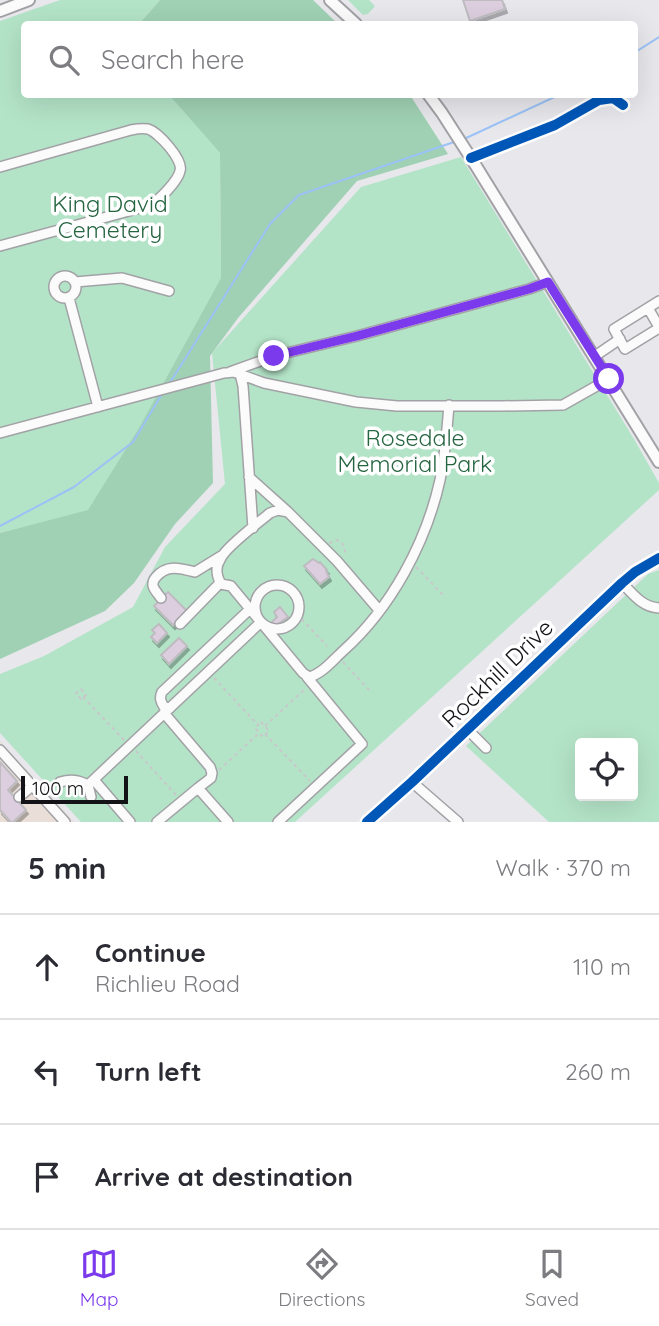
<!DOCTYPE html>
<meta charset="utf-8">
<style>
body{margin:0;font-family:Quicksand,sans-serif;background:#f2f2f3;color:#2b2b33}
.controls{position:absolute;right:21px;bottom:21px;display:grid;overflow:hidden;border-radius:7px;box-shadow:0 7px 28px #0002}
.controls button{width:63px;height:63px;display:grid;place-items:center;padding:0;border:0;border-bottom:2px solid #e1e1e2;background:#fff;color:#2b2b33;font:35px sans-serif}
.scale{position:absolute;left:21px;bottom:18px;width:107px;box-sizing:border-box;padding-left:7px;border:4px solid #131317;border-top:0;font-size:19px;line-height:24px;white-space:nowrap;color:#131317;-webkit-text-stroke:5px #fff;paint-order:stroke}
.stop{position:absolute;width:21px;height:21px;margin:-16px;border:5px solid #7c3aed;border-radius:50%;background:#fff}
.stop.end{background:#7c3aed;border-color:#fff;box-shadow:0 2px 7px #0008}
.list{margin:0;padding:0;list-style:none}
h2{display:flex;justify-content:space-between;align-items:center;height:91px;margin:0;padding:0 28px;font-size:30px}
h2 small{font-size:23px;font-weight:400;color:#7c7c81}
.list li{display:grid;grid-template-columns:46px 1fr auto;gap:21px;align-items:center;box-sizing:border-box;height:105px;padding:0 28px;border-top:2px solid #e1e1e2}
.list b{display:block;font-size:26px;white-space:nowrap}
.list p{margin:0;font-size:23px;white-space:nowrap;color:#7c7c81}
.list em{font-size:23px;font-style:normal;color:#7c7c81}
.icon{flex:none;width:38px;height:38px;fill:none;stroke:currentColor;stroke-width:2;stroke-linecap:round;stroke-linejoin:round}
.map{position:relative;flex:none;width:659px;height:822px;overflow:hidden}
.search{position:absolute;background:#fff;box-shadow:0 7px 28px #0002;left:21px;right:21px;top:21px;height:77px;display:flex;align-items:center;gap:18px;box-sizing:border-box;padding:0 24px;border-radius:7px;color:#7c7c81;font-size:26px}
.sheet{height:406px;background:#fff}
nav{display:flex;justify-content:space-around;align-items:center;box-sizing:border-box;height:98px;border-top:2px solid #e1e1e2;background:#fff;font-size:19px;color:#7c7c81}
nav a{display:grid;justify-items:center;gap:4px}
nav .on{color:#7c3aed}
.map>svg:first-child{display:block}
.commercial{fill:#e9dfd8}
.green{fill:#b4e4c8;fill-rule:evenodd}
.forest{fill:#a0d1b4}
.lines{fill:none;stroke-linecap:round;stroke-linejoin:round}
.stream{stroke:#9bc2f6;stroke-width:2}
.building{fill:#dccede;stroke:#bebcc0;stroke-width:2;filter:url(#shadow)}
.minor-casing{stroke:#a2a2a6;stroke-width:12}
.major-casing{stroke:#a2a2a6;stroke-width:14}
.path{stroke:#c8c8ca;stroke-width:2;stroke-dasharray:3.5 3.5;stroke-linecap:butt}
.minor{stroke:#fbfbfc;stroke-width:9}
.major{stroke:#fbfbfc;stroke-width:10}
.cycleway-casing{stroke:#fff;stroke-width:15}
.cycleway{stroke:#0057b8;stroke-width:10}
.route{stroke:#7c3aed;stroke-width:9}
.labels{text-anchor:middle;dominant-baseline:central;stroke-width:7;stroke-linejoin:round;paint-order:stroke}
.park-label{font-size:23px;fill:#256540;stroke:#fff}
.street-label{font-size:23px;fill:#131317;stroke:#fff}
</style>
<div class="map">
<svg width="659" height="822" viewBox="0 0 659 822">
<defs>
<filter id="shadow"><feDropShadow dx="2" dy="4" stdDeviation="0" flood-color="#0004"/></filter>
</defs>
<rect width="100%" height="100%" fill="#e7e7ec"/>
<path class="commercial" d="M0,741L74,822H0Z"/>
<path class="green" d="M60,0H160L139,24H24V94L169,95L220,153L221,278L182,376L88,511L0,533V21Z
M348,0H369L375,6L368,14L363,15Z
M461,157L634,439L659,483V490L295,822H81L0,733V674L44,656L133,607L165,547L225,484L212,353L361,187Z
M659,570V822H549L466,746L648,574ZM580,743H633V796H580Z"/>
<path class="forest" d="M160,0H313L338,24H139Z
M169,95H410L448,154L357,181L238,318L210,356L213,483L175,524L134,583L105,611L0,659V533L88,510L139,428L221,278L220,153Z"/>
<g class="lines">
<path class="stream" d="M634,53L659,37
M464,139L561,94
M171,381L270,224L299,195L454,142
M0,526L74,487L133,442L162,394"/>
</g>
<path class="building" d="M463,0H502L505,9L470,21Z
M313,559L319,563L320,562L327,570L326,571L329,577L320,584L304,566Z
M168,592L187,611L173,625L154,606Z
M280,607L288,617L275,626L272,622L277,617L274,612Z
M159,624L167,633L157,643L151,637L155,633L152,630Z
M179,638L187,646L169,664L161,655Z
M0,762L17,781L8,790L26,810L13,822H11L0,810Z"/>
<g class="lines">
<g class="minor-casing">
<path id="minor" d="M471,158L555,125L599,100L613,98L623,105
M0,167L131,130C136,129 142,128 148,129C158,132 184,160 180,171C178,181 159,200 151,205L0,246
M54 287a11 11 0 1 1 22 0a11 11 0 1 1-22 0Z
M75,282L122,278L169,291
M69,298L98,407
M659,301L614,329L625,349L659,328
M648,308L659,327
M595,356L620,339
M230,372L274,356L357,336L529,289L548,282
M240,374L243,386L253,528
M0,433L224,373L234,372L264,383L356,402L397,406H502L563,405L609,379
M249,477L287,511
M622,583C633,594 642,607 659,608
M221,584C216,575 215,567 221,558C226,547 259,522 270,513L278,510L288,512L337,561L379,610
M255 607a22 22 0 1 1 44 0a22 22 0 1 1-44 0Z
M161,598C155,590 149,585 156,577C167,564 180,568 195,572L221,556
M180,624L218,585L221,584L231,586L303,673L309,677C322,674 333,660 343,651C391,608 426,543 440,480C445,456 447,430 449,405
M170,708L164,707C161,702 159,698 162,692L250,609
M164,713L210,767L212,773L211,778L198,788
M468,730L486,748
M0,750L65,822
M94,780L130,822
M60,782C71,779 78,780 88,785L91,797
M412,782L458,822
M88,785L261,622
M19,797L32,786
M157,822L198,788L228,822
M278,822L362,744L307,677
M367,822L412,782L622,583L635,572L659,558"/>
</g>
<g class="major-casing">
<path id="major" d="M330,0L356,24
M0,11L29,0
M428,94L442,113L476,166L659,462"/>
</g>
<path class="path" d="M329,543L337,540C343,543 348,549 343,556
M416,567L445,597
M297,614L327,646
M343,662L370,691
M214,678L258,725
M81,689L86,695L81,699L76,693Z
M83,697L124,740
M261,722L269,731L263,737L255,728Z
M265,726L305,689
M265,734L310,781
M136,751L177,796
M219,770L259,733"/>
<use href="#minor" class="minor"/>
<use href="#major" class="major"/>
<g class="cycleway-casing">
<path id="cycleway" d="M471,158L555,125L599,100L613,98L623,105
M367,822L412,782L622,583L635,572L659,558"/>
</g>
<use href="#cycleway" class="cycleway"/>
</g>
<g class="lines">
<path class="route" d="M274,356L357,336L529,289L548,282L609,379"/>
</g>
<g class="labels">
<g class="park-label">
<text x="110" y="203">King David<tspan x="110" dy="26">Cemetery</tspan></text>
<text x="415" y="437">Rosedale<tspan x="415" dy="26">Memorial Park</tspan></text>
</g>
<g class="street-label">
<text transform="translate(497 673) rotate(-44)">Rockhill Drive</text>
</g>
</g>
</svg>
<div class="controls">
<button><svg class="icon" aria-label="locate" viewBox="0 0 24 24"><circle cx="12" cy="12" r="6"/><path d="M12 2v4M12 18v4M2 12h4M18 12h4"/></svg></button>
</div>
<div class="scale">100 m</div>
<div class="stop" style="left:609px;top:379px"></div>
<div class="stop end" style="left:274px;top:356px"></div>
<div class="search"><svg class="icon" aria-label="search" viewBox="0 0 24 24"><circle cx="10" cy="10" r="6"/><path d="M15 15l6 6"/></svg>Search here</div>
</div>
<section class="sheet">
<h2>5 min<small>Walk · 370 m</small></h2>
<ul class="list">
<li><svg class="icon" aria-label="ahead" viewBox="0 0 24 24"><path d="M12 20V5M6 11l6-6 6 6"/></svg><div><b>Continue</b><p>Richlieu Road</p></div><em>110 m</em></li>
<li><svg class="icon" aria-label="left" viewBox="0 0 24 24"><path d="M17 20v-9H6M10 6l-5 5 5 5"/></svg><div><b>Turn left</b></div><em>260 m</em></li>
<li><svg class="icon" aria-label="arrive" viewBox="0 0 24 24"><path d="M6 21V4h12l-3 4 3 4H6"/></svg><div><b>Arrive at destination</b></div></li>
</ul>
</section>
<nav>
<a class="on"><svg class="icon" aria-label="map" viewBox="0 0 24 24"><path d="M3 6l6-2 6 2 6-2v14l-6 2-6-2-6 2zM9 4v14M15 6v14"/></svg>Map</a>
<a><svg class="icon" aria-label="directions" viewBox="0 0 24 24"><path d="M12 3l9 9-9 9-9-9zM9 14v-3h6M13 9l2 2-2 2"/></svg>Directions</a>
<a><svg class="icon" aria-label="saved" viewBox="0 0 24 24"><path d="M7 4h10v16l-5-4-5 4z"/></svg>Saved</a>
</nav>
